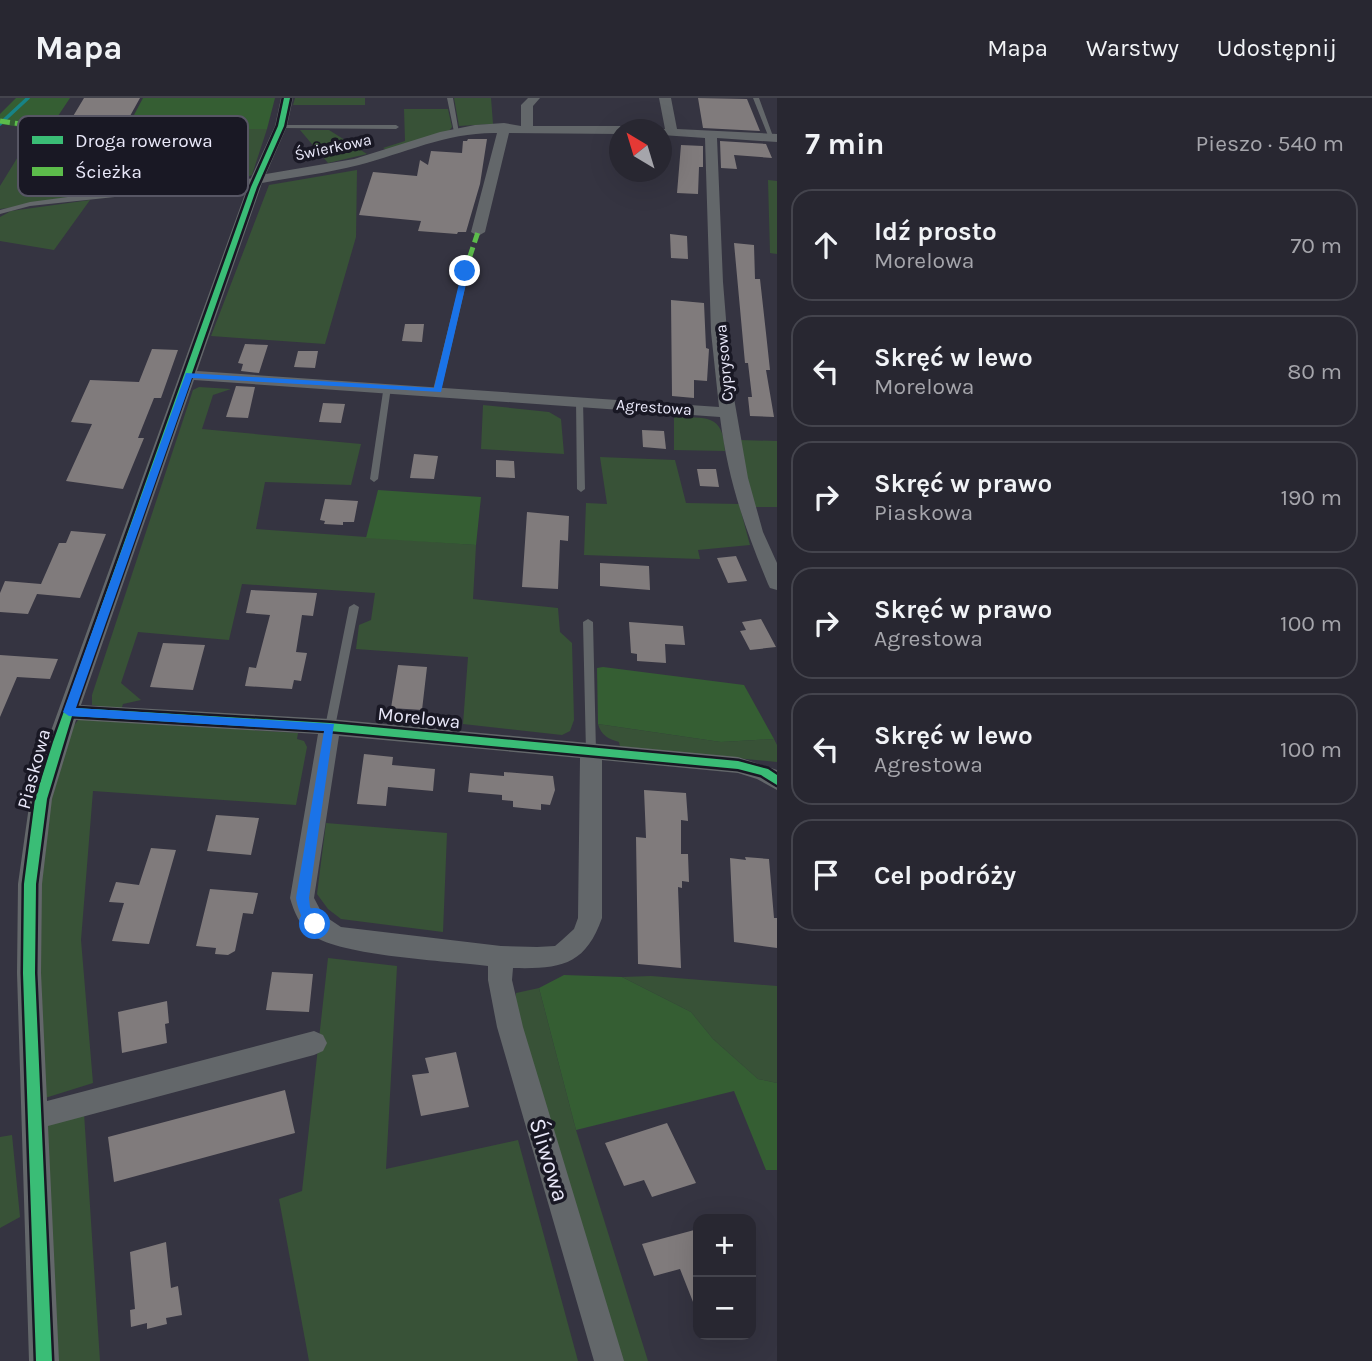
<!DOCTYPE html>
<html lang="pl">
<meta charset="utf-8">
<style>
body{margin:0;font-family:Karla,sans-serif;background:#302f39;color:#f1f3f6}
.controls{position:absolute;right:21px;bottom:21px;display:grid;overflow:hidden;border-radius:14px;box-shadow:0 7px 28px #0002}
.controls button{width:63px;height:63px;display:grid;place-items:center;padding:0;border:0;border-bottom:2px solid #44444d;background:#282731;color:#f1f3f6;font:35px sans-serif}
.compass{position:absolute;left:609px;top:21px;width:63px;height:63px;border-radius:50%;background:#282731;box-shadow:0 7px 28px #0002;rotate:322deg}
.stop{position:absolute;width:21px;height:21px;margin:-16px;border:5px solid #1a73e8;border-radius:50%;background:#fff}
.stop.end{background:#1a73e8;border-color:#fff;box-shadow:0 2px 7px #0008}
.list{margin:0;padding:0;list-style:none}
h2{display:flex;justify-content:space-between;align-items:center;height:91px;margin:0;padding:0 28px;font-size:30px}
h2 small{font-size:23px;font-weight:400;color:#a5a5ab}
.list li{display:grid;grid-template-columns:46px 1fr auto;gap:21px;align-items:center;box-sizing:border-box;height:112px;margin:0 14px 14px;padding:0 14px;border:2px solid #44444d;border-radius:21px}
.list b{display:block;font-size:26px;white-space:nowrap}
.list p{margin:0;font-size:23px;white-space:nowrap;color:#a5a5ab}
.list em{font-size:23px;font-style:normal;color:#a5a5ab}
.icon{flex:none;width:38px;height:38px;fill:none;stroke:currentColor;stroke-width:2;stroke-linecap:round;stroke-linejoin:round}
.map{position:relative;flex:none;width:777px;height:1263px;overflow:hidden}
header{display:flex;align-items:center;gap:42px;box-sizing:border-box;height:98px;padding:0 35px;background:#282731;border-bottom:2px solid #44444d}
header strong{font-size:33px}
nav{display:flex;gap:38px;margin-inline-start:auto;font-size:24px}
main{display:flex}
aside{flex:1;background:#282731}
.map>svg:first-child{display:block}
.green{fill:#385237}
.forest{fill:#355e33}
.lines{fill:none;stroke-linecap:round;stroke-linejoin:round}
.stream{stroke:#178386;stroke-width:3.5}
.building{fill:#807b7c}
.service{fill:#63676a;fill-rule:evenodd}
.minor{fill:#63676a;fill-rule:evenodd}
.quiet{stroke:#5cbc4b;stroke-width:5;stroke-dasharray:10 5;stroke-linecap:butt}
.cycleway-casing{stroke:#191824;stroke-width:5}
.cycleway{fill:#3abd76;fill-rule:evenodd}
.route{fill:#1a73e8}
.labels{text-anchor:middle;dominant-baseline:central;stroke-width:7;stroke-linejoin:round;paint-order:stroke}
.far-street-label{font-size:16px;fill:#e9e8f9;stroke:#191824}
.street-label{font-size:19px;fill:#e9e8f9;stroke:#191824}
.near-street-label{font-size:23px;fill:#e9e8f9;stroke:#191824}
.key{fill:#191824;stroke:#575664;stroke-width:2}
.key-label{font-size:19px;fill:#e9e8f9}
</style>
<header>
<strong>Mapa</strong>
<nav><a>Mapa</a><a>Warstwy</a><a>Udostępnij</a></nav>
</header>
<main>
<div class="map">
<svg width="777" height="1263" viewBox="0 0 777 1263">
<rect width="100%" height="100%" fill="#353441"/>
<path class="green" d="M295,0H365V7H293Z
M454,0H491L493,26L459,28Z
M404,11H448L452,29L449,33L387,52L383,50L405,43Z
M25,30L48,33L126,32L113,63L229,60L234,31H267L252,77L243,81L0,111V88L27,44Z
M300,32H329L367,56L328,65Z
M357,72L356,139L325,246L211,238L269,87Z
M768,82L777,83V156L770,155Z
M90,102L54,152L0,143V119L11,113Z
M199,289L231,291L213,297L202,331L361,346L351,387L265,384L256,431L476,447L473,501L558,510L560,534L572,545L574,622L570,633L562,637L463,626L468,559L356,551L359,527L371,522L375,495L242,486L229,542L138,534L121,585L141,602L123,606L121,612L92,607V597L193,292Z
M483,307L549,314L561,321L564,356L481,351Z
M674,319C706,320 723,315 725,353L674,352Z
M739,342L777,343V409H754Z
M600,359L675,362L686,405L739,406L750,447L698,452L700,461L584,457L586,405L607,406Z
M79,621L298,635L297,641L304,643L307,649L296,707L93,693L81,842L93,985L45,1000L41,995L40,807L47,718L72,630Z
M598,626L721,644L774,641L777,647V664L620,649L619,644C608,641 601,637 598,626Z
M326,725L447,735L443,834L341,821L328,811L317,796Z
M328,860L397,868L386,1071L518,1042L578,1263H309L279,1101L302,1093Z
M651,878L777,888V985L758,981L713,941L691,914L622,879Z
M539,890L576,1032L648,1263H623L516,913V895Z
M84,1015L100,1263H55L43,1029Z
M12,1037L20,1119L0,1130V1039Z"/>
<path class="forest" d="M16,0H70L48,33L0,26V16Z
M143,0H275L267,31L126,32Z
M378,392L481,399L476,447L366,440Z
M603,569L744,587L774,641L721,644L598,626L597,570Z
M564,877L622,879L691,914L713,941L758,981L777,985V1072H766L734,993L576,1032L539,890Z"/>
<g class="lines">
<path class="stream" d="M0,26L28,0"/>
</g>
<path class="building" d="M84,0H140L125,27L69,25Z
M698,0L747,1L760,33L703,30Z
M468,41H487L480,86L466,134H458L457,136L418,133L421,123L359,117L373,74L417,78L420,62L428,67L431,53L462,55L463,43H467Z
M720,43L766,46L772,60L734,57L737,71L721,70Z
M681,47L703,48V69H699L698,96L677,95Z
M670,136L687,138L688,161L671,160Z
M734,145L754,147L755,181H760L766,235L770,272H766L774,319L750,318L748,299H752L748,265H745Z
M671,202L704,205L706,250L709,251L707,283L694,282V300L672,298Z
M405,226H424L422,244L402,243Z
M245,246L268,247L259,275L241,273L243,266L238,265Z
M152,251L178,252L161,300H154L138,340H144L123,391L66,383L92,326L71,324L90,282L139,284Z
M298,253H318L315,270L294,269Z
M236,288L255,289L248,320L226,319Z
M323,305L345,306L341,325L319,324Z
M642,332L664,333L666,351L643,349Z
M414,356L438,358L434,381L410,380Z
M496,362L514,363L515,380L496,379Z
M697,371H716L719,389L700,388Z
M325,401L358,403L354,424H343V427L324,426L325,423L320,422Z
M527,414L569,418L568,443L560,442L558,491L522,489Z
M71,433L106,436L80,500L37,496L28,516L0,514V495L5,483L41,486L59,445H66Z
M736,458L747,483L728,485L717,460Z
M600,465L649,468L650,492L600,488Z
M251,492L317,495L313,518L302,517L296,554L307,555L301,583L294,582L292,591L245,588L249,569L256,570L270,517L246,515Z
M761,521L776,549L750,552L740,533L746,532L742,524Z
M629,524L683,528L685,547L665,546L666,565L637,563V556L631,555Z
M163,545L205,547L193,592L150,589Z
M0,557L58,561L50,581L17,579L0,619Z
M398,567L427,569L422,612L391,610Z
M364,656L393,659L392,667L435,671L433,693L388,689L386,708L357,706Z
M504,674L553,678L555,692L550,707L541,706V712L513,709V703L502,702V697L468,694L470,675L504,678Z
M644,692L686,695L688,723L681,722V756H688L689,784L682,783V790L678,789L681,870L638,866L636,739L646,740Z
M216,717L259,720L251,757L207,753Z
M151,750L176,752L149,846L112,843L124,805L109,804L116,784L139,787Z
M745,759L769,761L774,820H777V850L734,844L730,760L746,762Z
M210,791L258,795L253,816L243,815L235,853L228,857L215,856L216,850L196,848Z
M272,874L313,876L309,914L266,912Z
M167,903L169,925L165,926L167,945L122,955L118,914Z
M456,954L469,1009L421,1018L412,977L429,975L425,960Z
M285,992L295,1035L114,1084L108,1039Z
M667,1025L696,1085L652,1099L644,1082L624,1088L605,1045Z
M698,1131V1214H697L680,1171L654,1178L642,1146Z
M166,1144L171,1190L178,1188L182,1217L166,1220L167,1226L147,1231V1225L131,1229L130,1212L135,1211L130,1154Z"/>
<g class="lines">
<path class="service" d="M447,0H453L459,35L454,34Z
M753,0H759L774,41L769,40Z
M279,27H396L399,29L396,31L281,30L278,28Z
M90,34L93,36L104,57L90,97L256,80L259,82L256,84L30,108L0,116V112L30,104L83,97L98,57L87,36Z
M463,172L469,173L441,292L437,294L433,292Z
M384,287H387L391,289L378,381L374,384L370,381Z
M576,301H582L583,303L585,391L581,394L577,391Z
M354,506L359,509L335,629L330,633L325,629L349,509Z
M588,521L593,524L596,654L595,657H587L586,654L583,524Z"/>
<path class="minor" d="M281,0H293L287,28L266,76L354,61L440,34L475,27L504,25L521,28V7L528,0H540L533,8V28H620L626,32H620V36L509,35L485,134L478,138L471,134L497,35C448,34 405,55 359,67C328,75 294,79 262,85L197,273L719,309L711,234L705,40L662,37V32H658L665,31L659,0H671L677,31L777,36V44L717,40L723,184L731,283L748,380L763,434L777,465V492L770,490L768,486C744,428 728,382 720,319L194,282L81,607L330,621L738,659L777,672V692L757,681L738,675L602,662V820C585,868 560,871 513,870L512,882L523,929L624,1263H594L497,929L488,882V868C448,863 341,858 312,837C300,828 294,814 290,800L318,636L76,622L52,701L42,786L41,875L47,1003L314,933L323,937L327,945L323,953L314,957L48,1028L59,1263H29L17,875L18,786L30,701L47,644L250,82L275,28ZM339,638L580,660L578,820L574,831L562,842L555,848L537,849L501,848L341,829L323,817L314,800Z"/>
<path class="quiet" d="M0,23L90,36
M465,173L478,134"/>
<g class="cycleway-casing">
<path id="cycleway" d="M284,0H290L284,28L257,89L75,610L330,625L738,663L768,671L777,677V687L761,677L738,671L330,633L72,618L47,701L36,786L35,875L52,1263H36L23,875L24,786L35,701L53,644L251,89L278,28Z"/>
</g>
<use href="#cycleway" class="cycleway"/>
</g>
<path class="route" d="M465,170L469,173L441,294L192,280L76,610L334,626L309,800L310,809L321,826L315,832C303,827 298,812 296,800L324,633L69,618L63,614L186,275L434,290L462,173Z"/>
<g class="labels">
<g class="far-street-label">
<text transform="translate(333 49) rotate(-12)">Świerkowa</text>
<text transform="translate(724 265) rotate(-95)">Cyprysowa</text>
<text transform="translate(654 309) rotate(4)">Agrestowa</text>
</g>
<g class="street-label">
<text transform="translate(419 620) rotate(6)">Morelowa</text>
<text transform="translate(34 671) rotate(-75)">Piaskowa</text>
</g>
<g class="near-street-label">
<text transform="translate(549 1062) rotate(73)">Śliwowa</text>
</g>
</g>
<rect x="18" y="18" width="230" height="80" rx="10" class="key"/>
<rect x="32" y="38" width="31" height="8" fill="#3abd76"/>
<rect x="32" y="69" width="31" height="9" fill="#5cbc4b"/>
<g class="key-label">
<text x="75" y="49">Droga rowerowa</text>
<text x="75" y="80">Ścieżka</text>
</g>
</svg>
<div class="controls">
<button>+</button>
<button>−</button>
</div>
<svg class="compass" viewBox="-18 -18 36 36"><path d="M0-13l5 13h-10z" fill="#e53935"/><path d="M0 13l5-13h-10z" fill="#a5a5ab"/></svg>
<div class="stop" style="left:315px;top:826px"></div>
<div class="stop end" style="left:465px;top:173px"></div>
</div>
<aside>
<h2>7 min<small>Pieszo · 540 m</small></h2>
<ul class="list">
<li><svg class="icon" aria-label="ahead" viewBox="0 0 24 24"><path d="M12 20V5M6 11l6-6 6 6"/></svg><div><b>Idź prosto</b><p>Morelowa</p></div><em>70 m</em></li>
<li><svg class="icon" aria-label="left" viewBox="0 0 24 24"><path d="M17 20v-9H6M10 6l-5 5 5 5"/></svg><div><b>Skręć w lewo</b><p>Morelowa</p></div><em>80 m</em></li>
<li><svg class="icon" aria-label="right" viewBox="0 0 24 24"><path d="M7 20v-9h11M14 6l5 5-5 5"/></svg><div><b>Skręć w prawo</b><p>Piaskowa</p></div><em>190 m</em></li>
<li><svg class="icon" aria-label="right" viewBox="0 0 24 24"><path d="M7 20v-9h11M14 6l5 5-5 5"/></svg><div><b>Skręć w prawo</b><p>Agrestowa</p></div><em>100 m</em></li>
<li><svg class="icon" aria-label="left" viewBox="0 0 24 24"><path d="M17 20v-9H6M10 6l-5 5 5 5"/></svg><div><b>Skręć w lewo</b><p>Agrestowa</p></div><em>100 m</em></li>
<li><svg class="icon" aria-label="arrive" viewBox="0 0 24 24"><path d="M6 21V4h12l-3 4 3 4H6"/></svg><div><b>Cel podróży</b></div></li>
</ul>
</aside>
</main>
